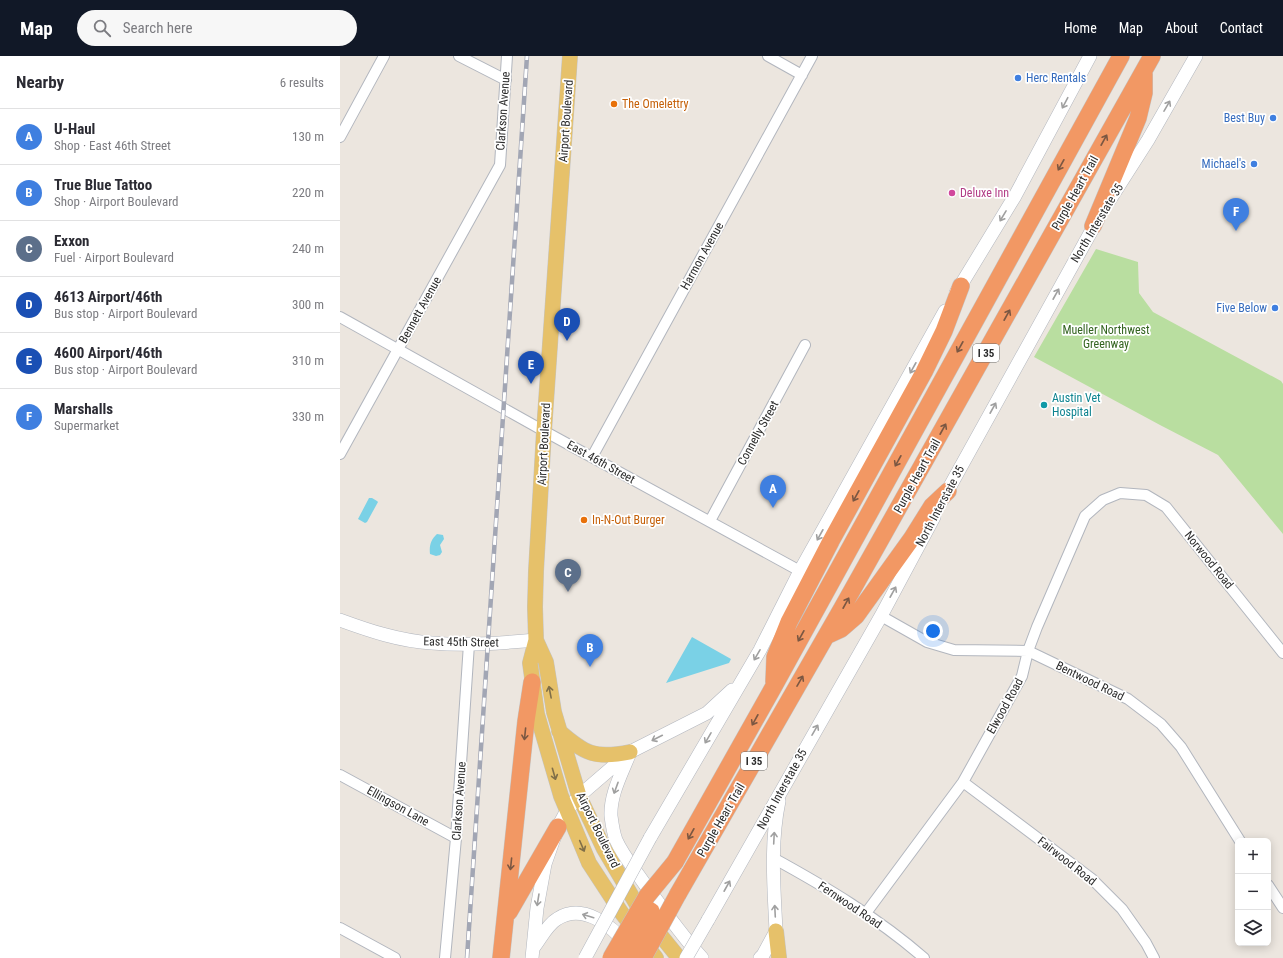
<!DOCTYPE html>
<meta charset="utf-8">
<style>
body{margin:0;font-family:"Roboto Condensed",sans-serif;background:#f7f7f7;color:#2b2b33}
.controls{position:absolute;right:12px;bottom:12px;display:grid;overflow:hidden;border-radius:6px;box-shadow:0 2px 10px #0003}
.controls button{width:36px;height:36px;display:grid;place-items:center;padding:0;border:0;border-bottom:1px solid #e1e1e2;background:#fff;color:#2b2b33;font:20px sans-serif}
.you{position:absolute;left:593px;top:575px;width:14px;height:14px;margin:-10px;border:3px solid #fff;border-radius:50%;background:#1a73e8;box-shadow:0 0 0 6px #1a73e833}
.badge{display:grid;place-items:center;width:26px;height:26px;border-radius:50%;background:#111827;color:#fff;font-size:13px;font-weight:700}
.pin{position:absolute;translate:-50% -33px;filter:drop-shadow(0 1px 2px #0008)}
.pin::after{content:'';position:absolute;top:21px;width:14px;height:12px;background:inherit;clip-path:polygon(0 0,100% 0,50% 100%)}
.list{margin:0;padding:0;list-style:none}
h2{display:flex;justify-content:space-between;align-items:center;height:52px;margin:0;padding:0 16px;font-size:17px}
h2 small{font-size:13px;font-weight:400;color:#7c7c81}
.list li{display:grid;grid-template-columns:26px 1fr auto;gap:12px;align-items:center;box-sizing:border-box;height:56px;padding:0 16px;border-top:1px solid #e1e1e2}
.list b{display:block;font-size:15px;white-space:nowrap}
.list p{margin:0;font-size:13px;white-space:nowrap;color:#7c7c81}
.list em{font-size:13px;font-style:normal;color:#7c7c81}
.icon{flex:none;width:22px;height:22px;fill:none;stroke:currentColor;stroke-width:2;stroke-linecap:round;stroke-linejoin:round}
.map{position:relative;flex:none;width:943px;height:902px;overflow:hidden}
header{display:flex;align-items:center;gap:24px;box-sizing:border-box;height:56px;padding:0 20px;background:#111827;color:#fff}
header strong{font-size:19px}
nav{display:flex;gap:22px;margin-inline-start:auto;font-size:14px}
.search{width:280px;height:36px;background:#f7f7f7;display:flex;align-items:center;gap:10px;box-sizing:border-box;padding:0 14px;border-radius:22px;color:#7c7c81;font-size:15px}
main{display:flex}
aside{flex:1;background:#fff}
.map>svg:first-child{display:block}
.green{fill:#b9dea0}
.water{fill:#7ad1e6}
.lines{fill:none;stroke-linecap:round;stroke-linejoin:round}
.minor-casing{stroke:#b2b6be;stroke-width:12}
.secondary-casing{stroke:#b2b6be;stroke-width:14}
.primary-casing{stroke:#c4c4c4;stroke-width:16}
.motorway-casing{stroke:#c4c4c4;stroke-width:18}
.minor{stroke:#fff;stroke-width:10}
.secondary{stroke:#fff;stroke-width:13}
.primary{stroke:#e6c16a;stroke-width:15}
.motorway{stroke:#f29864;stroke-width:17}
.rail-casing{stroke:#a2a6b4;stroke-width:4.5}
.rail{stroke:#fff;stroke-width:3;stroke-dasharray:9;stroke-linecap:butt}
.secondary-bridge-casing{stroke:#b2b6be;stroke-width:14;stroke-linecap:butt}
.motorway-bridge-casing{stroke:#c4c4c4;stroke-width:18;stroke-linecap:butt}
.secondary-bridge{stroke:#fff;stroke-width:13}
.motorway-bridge{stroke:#f29864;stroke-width:17}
.oneway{stroke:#a0a0a0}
.oneway2{stroke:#7b5742}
.oneway3{stroke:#806f48}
.shop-dot{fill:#3f7fe0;stroke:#fff;stroke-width:1.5}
.food-dot{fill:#e8710a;stroke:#fff;stroke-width:1.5}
.hotel-dot{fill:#d1479c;stroke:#fff;stroke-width:1.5}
.culture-dot{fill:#0f9aa8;stroke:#fff;stroke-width:1.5}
.labels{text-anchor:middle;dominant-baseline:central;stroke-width:3.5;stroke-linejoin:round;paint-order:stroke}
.shield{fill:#fff;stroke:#6b6b6b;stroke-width:1}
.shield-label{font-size:11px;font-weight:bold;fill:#2c2c2c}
.shop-label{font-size:12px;fill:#366cbe;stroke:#fff;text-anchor:end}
.food-label{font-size:12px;fill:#c56008;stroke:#fff;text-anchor:start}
.street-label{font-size:12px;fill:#2c2c2c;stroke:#fff}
.hotel-label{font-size:12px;fill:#b23c85;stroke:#fff;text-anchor:start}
.park-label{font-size:12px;fill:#336420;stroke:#fff}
.culture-label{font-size:12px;fill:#0d838f;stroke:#fff;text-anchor:start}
</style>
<header>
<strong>Map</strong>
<div class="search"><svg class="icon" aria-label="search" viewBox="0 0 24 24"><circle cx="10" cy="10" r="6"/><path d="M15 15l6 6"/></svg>Search here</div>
<nav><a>Home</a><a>Map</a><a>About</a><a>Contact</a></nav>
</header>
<main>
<aside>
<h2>Nearby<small>6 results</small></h2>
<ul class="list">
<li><span class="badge" style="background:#3f7fe0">A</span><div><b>U-Haul</b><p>Shop · East 46th Street</p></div><em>130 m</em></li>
<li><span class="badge" style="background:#3f7fe0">B</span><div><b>True Blue Tattoo</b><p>Shop · Airport Boulevard</p></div><em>220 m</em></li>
<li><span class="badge" style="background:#5c6f8a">C</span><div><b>Exxon</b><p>Fuel · Airport Boulevard</p></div><em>240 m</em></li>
<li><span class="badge" style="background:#1a4fb4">D</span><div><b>4613 Airport/46th</b><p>Bus stop · Airport Boulevard</p></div><em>300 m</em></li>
<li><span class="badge" style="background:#1a4fb4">E</span><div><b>4600 Airport/46th</b><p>Bus stop · Airport Boulevard</p></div><em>310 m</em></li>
<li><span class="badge" style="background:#3f7fe0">F</span><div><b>Marshalls</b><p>Supermarket</p></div><em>330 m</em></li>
</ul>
</aside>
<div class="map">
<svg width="943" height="902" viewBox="0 0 943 902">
<rect width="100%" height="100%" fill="#ece6df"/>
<path class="green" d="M756,193L798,206L799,237L813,256L941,325L943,328V478L878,399L820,369L694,301Z"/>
<path class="water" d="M29,442H32L37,445L38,446L27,466L25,467L18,463Z
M97,478L103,479L104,483L100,489L102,496L100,499L96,500L90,498C89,490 91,483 97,478Z
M352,581L391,603L389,607L326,627Z"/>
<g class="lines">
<g class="minor-casing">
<path id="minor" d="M119,0L166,24
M428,0L462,19
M0,81L44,0
M0,261L204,375L460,515
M0,398L160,109L167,0
M252,401L472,0
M370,465L465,289
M541,560L587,586L614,594L688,595L788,643L821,668L841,691L900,785
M0,719L116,782
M623,726L752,823L782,853L806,887L814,902
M433,802C486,831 538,862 584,902
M928,829L943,852
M526,857L623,726L682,620L688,595L697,571L745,460L763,444L780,437L806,439L826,451L943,597
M0,872L55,902
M105,902L116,782L129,588"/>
</g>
<g class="secondary-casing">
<path id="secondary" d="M769,145L808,84L856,0
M616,237L675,140L750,0
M603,443L758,163
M0,564C30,575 60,585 92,587C127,590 162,587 196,584
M289,699C281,719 270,739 271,760C272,768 273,776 276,784C283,800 296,815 306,830C324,854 341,879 362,902
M310,782L420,594L460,515L605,255
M368,864L541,560L594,461
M435,885L436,875C434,831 430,788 439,745
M194,891C201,882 207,869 217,863C243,846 272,870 288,890
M192,902L197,852L205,808L218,771L227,754L239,740L290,696L367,657L392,634
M420,902L423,899L436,875"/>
</g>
<g class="primary-casing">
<path id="primary" d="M230,0L204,375L196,515L195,551L196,584L190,607L197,658L221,740L227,754L249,807L281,856L316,902
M196,584L206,606L214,656L239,740L264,793L300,854L339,902
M219,675C245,698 255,703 290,696
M436,875L439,902"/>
</g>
<g class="motorway-casing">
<path id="motorway" d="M753,170L798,62L804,37V18
M488,579L501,573L516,560L572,482L592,450L608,435
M434,626L435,601L449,566L491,485L584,316L604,275L621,230
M335,806L434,630L781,0
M338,838L501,554L812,0
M169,856L218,771
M161,902L186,665L192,626"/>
</g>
<use href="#minor" class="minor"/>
<use href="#secondary" class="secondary"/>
<use href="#primary" class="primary"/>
<use href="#motorway" class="motorway"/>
<g class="rail-casing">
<path id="rail" d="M127,902L187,0"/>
</g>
<use href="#rail" class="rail"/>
<g class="secondary-bridge-casing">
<path id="secondary-bridge" d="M245,902L310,782
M346,902L368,864"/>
</g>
<g class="motorway-bridge-casing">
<path id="motorway-bridge" d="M271,902L307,840L335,806
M286,902L311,855
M303,902L338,838"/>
</g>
<use href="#secondary-bridge" class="secondary-bridge"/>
<use href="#motorway-bridge" class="motorway-bridge"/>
</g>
<defs><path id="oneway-shaft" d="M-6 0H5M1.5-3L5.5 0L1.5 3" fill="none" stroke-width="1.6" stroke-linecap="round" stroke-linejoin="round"/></defs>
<g class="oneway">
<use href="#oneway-shaft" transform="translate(725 47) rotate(118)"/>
<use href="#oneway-shaft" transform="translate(827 50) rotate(-60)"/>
<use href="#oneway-shaft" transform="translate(663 160) rotate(121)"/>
<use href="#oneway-shaft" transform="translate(716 238) rotate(-61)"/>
<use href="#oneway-shaft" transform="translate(573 312) rotate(119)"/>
<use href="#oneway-shaft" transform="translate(653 352) rotate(-61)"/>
<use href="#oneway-shaft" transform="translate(480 479) rotate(119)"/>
<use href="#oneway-shaft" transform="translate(553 536) rotate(-61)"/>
<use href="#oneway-shaft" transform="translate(417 599) rotate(120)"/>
<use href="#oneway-shaft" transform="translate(475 674) rotate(-60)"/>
<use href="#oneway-shaft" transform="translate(317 682) rotate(153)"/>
<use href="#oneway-shaft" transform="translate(368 682) rotate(120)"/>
<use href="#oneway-shaft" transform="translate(276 732) rotate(110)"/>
<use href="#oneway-shaft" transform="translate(434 782) rotate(-87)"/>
<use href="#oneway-shaft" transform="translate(387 830) rotate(-61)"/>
<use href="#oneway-shaft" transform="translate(198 844) rotate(99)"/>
<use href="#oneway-shaft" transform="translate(435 855) rotate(-93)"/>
<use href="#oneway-shaft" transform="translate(248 860) rotate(-163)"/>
</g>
<g class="oneway2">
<use href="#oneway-shaft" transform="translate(764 84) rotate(-61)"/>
<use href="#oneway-shaft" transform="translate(721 109) rotate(119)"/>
<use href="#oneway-shaft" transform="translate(667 259) rotate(-61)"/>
<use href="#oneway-shaft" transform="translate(620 291) rotate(119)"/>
<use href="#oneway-shaft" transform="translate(603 373) rotate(-61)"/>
<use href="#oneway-shaft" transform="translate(558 405) rotate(119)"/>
<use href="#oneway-shaft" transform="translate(516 440) rotate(119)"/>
<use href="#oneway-shaft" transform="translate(506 547) rotate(-61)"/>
<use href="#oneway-shaft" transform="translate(461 580) rotate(119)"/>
<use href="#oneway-shaft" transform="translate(460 625) rotate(-60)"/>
<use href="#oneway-shaft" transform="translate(415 664) rotate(119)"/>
<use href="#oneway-shaft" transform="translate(185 678) rotate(96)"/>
<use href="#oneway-shaft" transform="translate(351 778) rotate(119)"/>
<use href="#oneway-shaft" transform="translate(171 808) rotate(96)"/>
</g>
<g class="oneway3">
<use href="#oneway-shaft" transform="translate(210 636) rotate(-101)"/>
<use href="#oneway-shaft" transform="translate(214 718) rotate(74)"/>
<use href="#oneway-shaft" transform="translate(242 790) rotate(67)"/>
</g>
<g class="shop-dot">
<circle cx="678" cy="22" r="4"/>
<circle cx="933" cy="62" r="4"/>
<circle cx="914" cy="108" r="4"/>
<circle cx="935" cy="252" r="4"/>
</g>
<g class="food-dot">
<circle cx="274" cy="48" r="4"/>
<circle cx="244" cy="464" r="4"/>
</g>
<circle class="hotel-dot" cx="612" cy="137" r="4"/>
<circle class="culture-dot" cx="704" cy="349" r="4"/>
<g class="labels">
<g class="shield">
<rect x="633" y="288" width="26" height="18" rx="3"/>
<rect x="401" y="696" width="26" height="18" rx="3"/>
</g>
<g class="shield-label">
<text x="646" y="297">I 35</text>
<text x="414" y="705">I 35</text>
</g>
<g class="shop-label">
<text x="686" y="22" text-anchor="start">Herc Rentals</text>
<text x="925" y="62">Best Buy</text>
<text x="906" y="108">Michael's</text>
<text x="927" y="252">Five Below</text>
</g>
<g class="food-label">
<text x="282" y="48">The Omelettry</text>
<text x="252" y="464">In-N-Out Burger</text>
</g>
<g class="street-label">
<text transform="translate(163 55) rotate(-86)">Clarkson Avenue</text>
<text transform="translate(226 65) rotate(-86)">Airport Boulevard</text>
<text transform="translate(735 137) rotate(-61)">Purple Heart Trail</text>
<text transform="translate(757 167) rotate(-59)">North Interstate 35</text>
<text transform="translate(362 200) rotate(-61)">Harmon Avenue</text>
<text transform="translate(80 254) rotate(-61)">Bennett Avenue</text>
<text transform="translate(418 377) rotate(-61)">Connelly Street</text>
<text transform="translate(204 388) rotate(-87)">Airport Boulevard</text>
<text transform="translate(261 406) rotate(29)">East 46th Street</text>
<text transform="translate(577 420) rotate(-61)">Purple Heart Trail</text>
<text transform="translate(600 450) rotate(-62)">North Interstate 35</text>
<text transform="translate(869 504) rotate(51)">Norwood Road</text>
<text transform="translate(121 586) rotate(1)">East 45th Street</text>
<text transform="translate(750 625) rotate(26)">Bentwood Road</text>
<text transform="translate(665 650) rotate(-61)">Elwood Road</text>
<text transform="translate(442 733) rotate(-61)">North Interstate 35</text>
<text transform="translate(119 745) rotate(-86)">Clarkson Avenue</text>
<text transform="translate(58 750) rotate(29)">Ellingson Lane</text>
<text transform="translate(381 764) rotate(-60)">Purple Heart Trail</text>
<text transform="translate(258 774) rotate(64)">Airport Boulevard</text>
<text transform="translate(727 805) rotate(38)">Fairwood Road</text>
<text transform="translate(510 849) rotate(34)">Fernwood Road</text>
</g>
<g class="hotel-label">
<text x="620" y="137">Deluxe Inn</text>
</g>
<g class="park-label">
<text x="766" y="274">Mueller Northwest<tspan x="766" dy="14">Greenway</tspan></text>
</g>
<g class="culture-label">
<text x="712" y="342">Austin Vet<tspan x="712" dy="14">Hospital</tspan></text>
</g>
</g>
</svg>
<div class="controls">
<button>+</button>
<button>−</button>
<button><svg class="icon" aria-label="layers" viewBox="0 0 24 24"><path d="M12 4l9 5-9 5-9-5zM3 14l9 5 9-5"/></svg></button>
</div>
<div class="you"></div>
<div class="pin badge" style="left:433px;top:452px;background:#3f7fe0">A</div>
<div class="pin badge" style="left:250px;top:611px;background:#3f7fe0">B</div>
<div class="pin badge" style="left:228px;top:536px;background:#5c6f8a">C</div>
<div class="pin badge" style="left:227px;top:285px;background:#1a4fb4">D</div>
<div class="pin badge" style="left:191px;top:328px;background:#1a4fb4">E</div>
<div class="pin badge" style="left:896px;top:175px;background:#3f7fe0">F</div>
</div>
</main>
